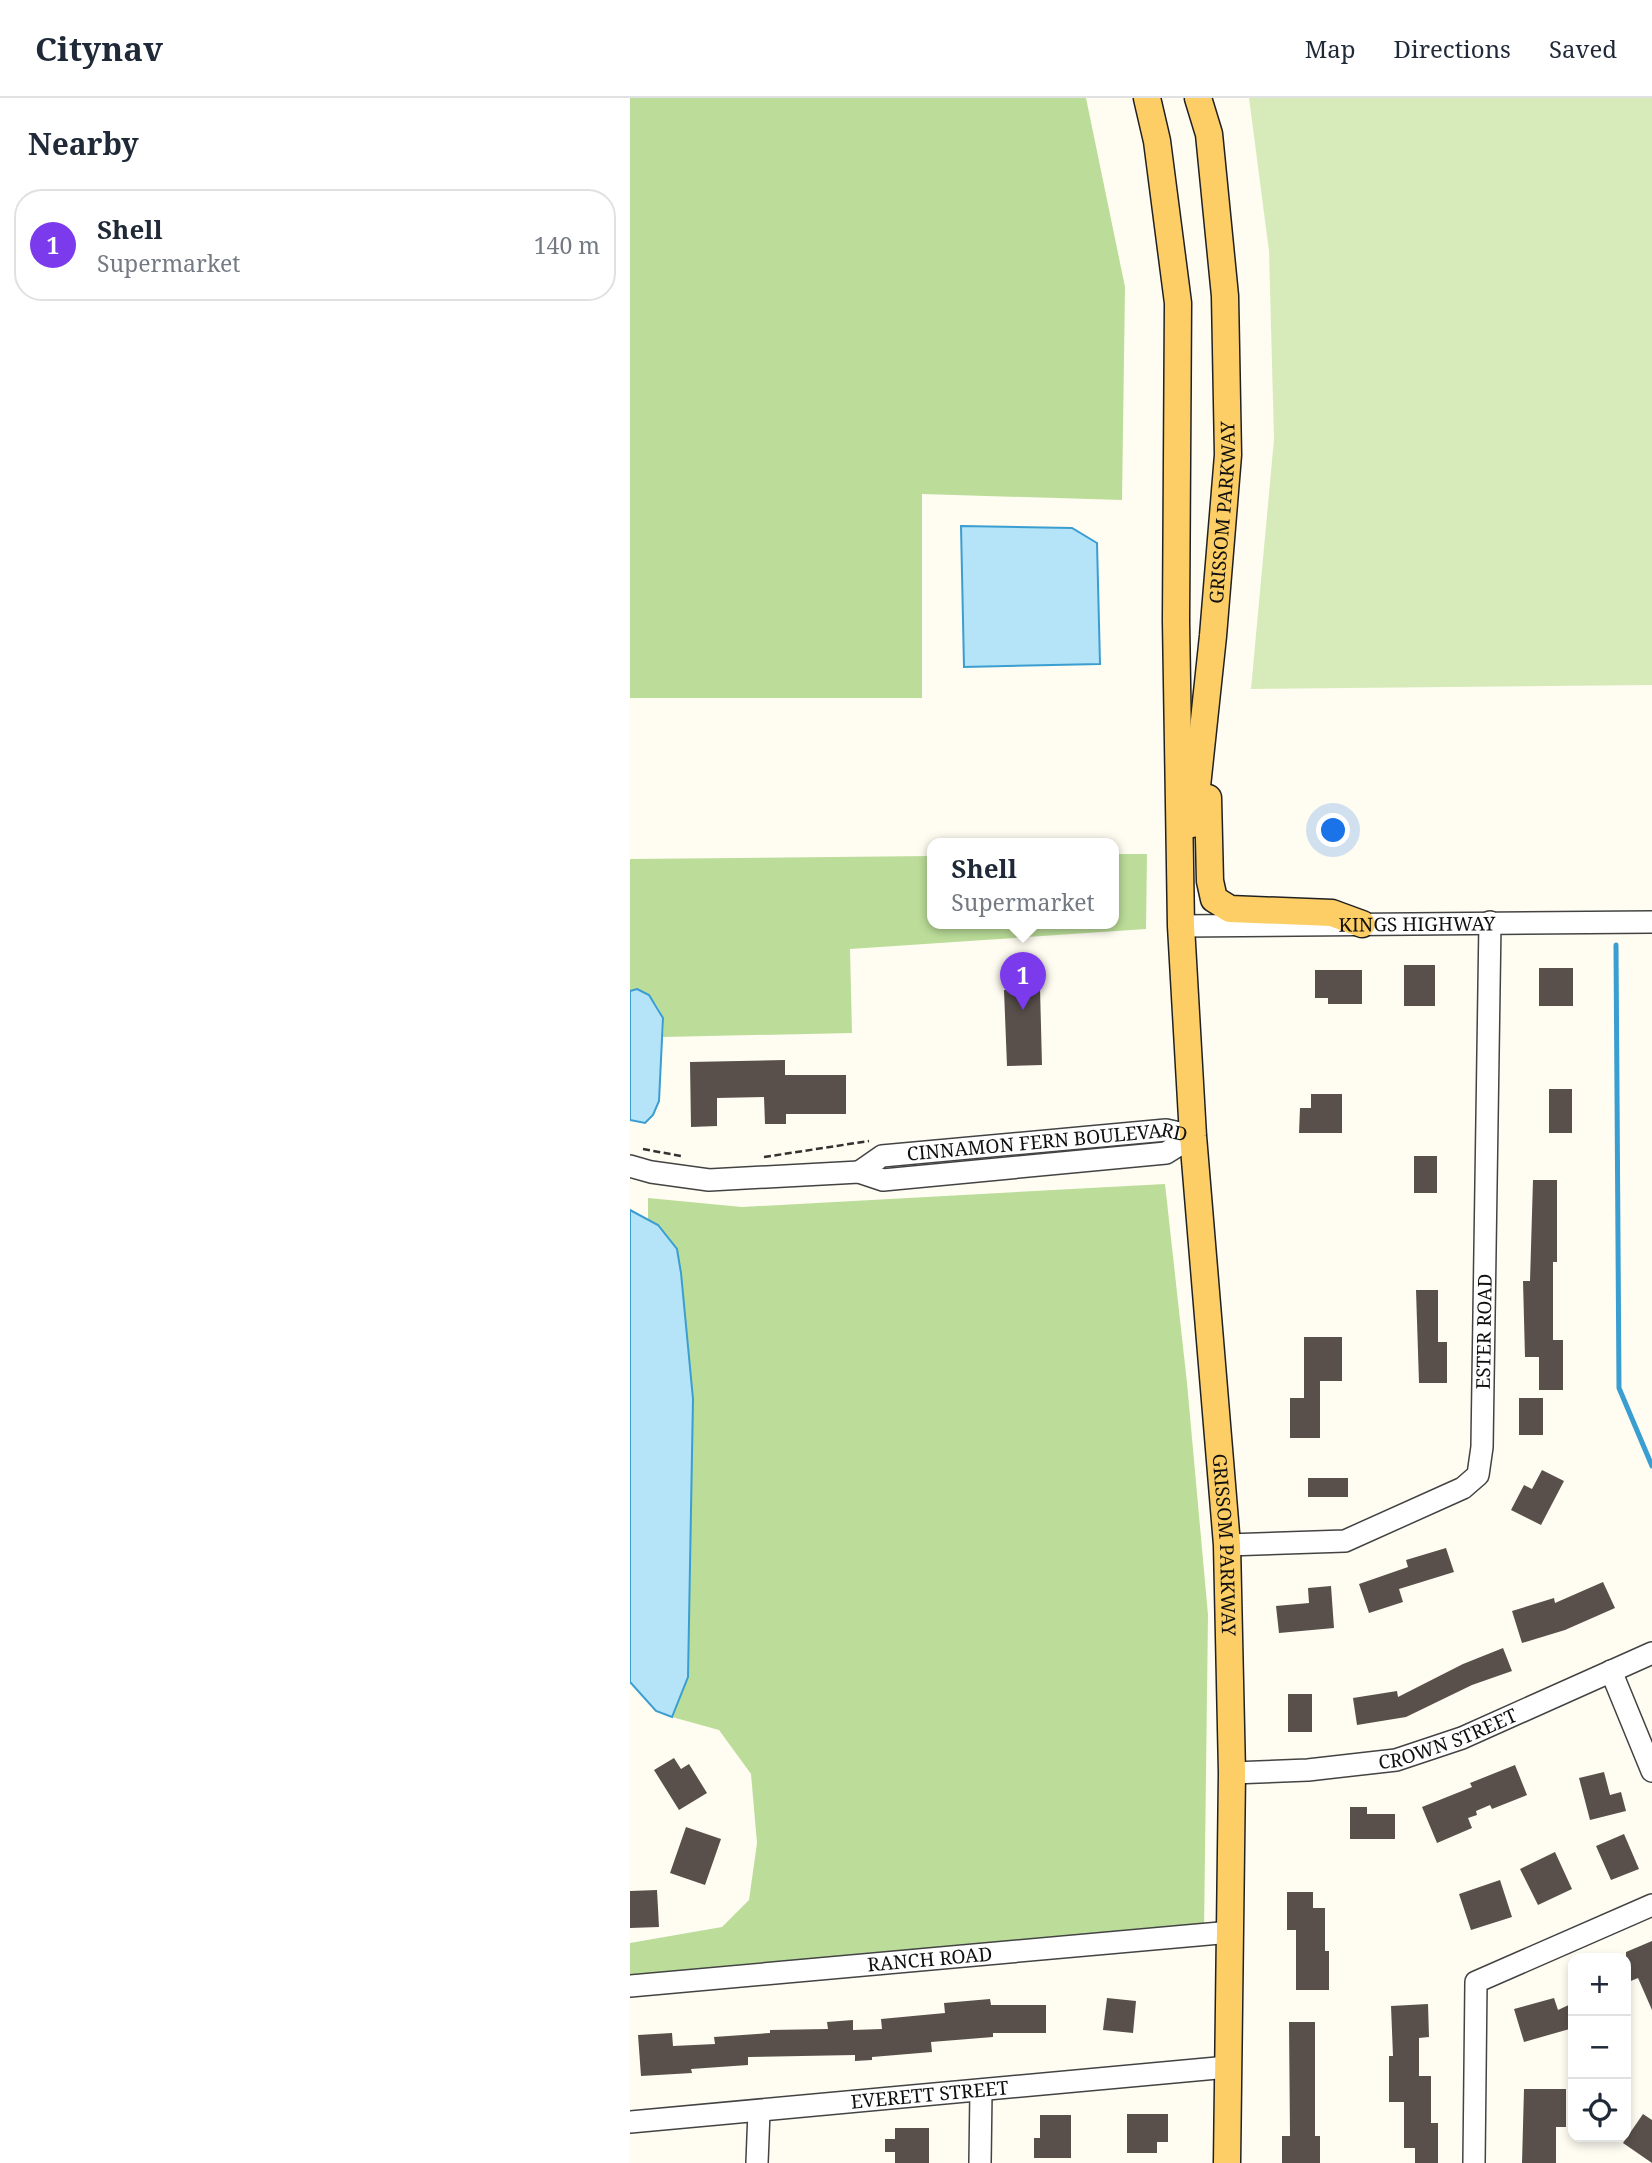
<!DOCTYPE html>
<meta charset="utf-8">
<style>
body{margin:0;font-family:"Noto Serif",serif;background:#f2f2f3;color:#1f2937}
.controls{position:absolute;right:21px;bottom:21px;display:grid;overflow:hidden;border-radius:14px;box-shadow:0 4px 10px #0003}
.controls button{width:63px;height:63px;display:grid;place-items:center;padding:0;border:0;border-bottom:2px solid #e0e1e3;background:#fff;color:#1f2937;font:35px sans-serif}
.you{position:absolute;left:704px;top:733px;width:24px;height:24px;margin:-18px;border:5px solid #fff;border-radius:50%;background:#1a73e8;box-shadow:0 0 0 10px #1a73e833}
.badge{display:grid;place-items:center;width:46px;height:46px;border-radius:50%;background:#7c3aed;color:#fff;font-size:23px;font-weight:700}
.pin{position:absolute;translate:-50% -58px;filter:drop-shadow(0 2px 4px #0008)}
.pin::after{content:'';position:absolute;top:37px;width:24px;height:21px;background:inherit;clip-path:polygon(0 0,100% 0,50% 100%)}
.popup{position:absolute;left:297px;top:740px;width:192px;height:91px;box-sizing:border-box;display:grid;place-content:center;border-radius:14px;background:#fff;filter:drop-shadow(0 2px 5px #0005);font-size:23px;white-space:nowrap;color:#747a83}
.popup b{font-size:26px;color:#1f2937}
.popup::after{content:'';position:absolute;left:50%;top:100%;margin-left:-14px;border:14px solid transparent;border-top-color:#fff}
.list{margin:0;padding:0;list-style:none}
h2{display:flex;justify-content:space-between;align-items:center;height:91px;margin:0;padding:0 28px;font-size:30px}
h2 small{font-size:23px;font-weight:400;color:#747a83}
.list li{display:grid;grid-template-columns:46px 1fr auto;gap:21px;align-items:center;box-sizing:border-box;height:112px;margin:0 14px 14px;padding:0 14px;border:2px solid #e0e1e3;border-radius:28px}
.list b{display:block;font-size:26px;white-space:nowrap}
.list p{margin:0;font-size:23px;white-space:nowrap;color:#747a83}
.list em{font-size:23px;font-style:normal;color:#747a83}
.icon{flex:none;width:38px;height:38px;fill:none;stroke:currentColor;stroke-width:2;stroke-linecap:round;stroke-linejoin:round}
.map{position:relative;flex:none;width:1022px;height:2065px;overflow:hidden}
header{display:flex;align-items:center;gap:42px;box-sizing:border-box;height:98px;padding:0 35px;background:#fff;border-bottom:2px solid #e0e1e3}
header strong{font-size:33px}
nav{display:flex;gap:38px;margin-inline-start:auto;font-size:24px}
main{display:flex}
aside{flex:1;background:#fff}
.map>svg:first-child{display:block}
.green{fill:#d7ebba}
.forest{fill:#bd9}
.water{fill:#b5e3f8;stroke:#3a9ed1;stroke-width:2}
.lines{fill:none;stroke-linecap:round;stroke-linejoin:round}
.stream{stroke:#3a9ed1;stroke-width:5}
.building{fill:#59504b}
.minor-casing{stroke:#434343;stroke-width:24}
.major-casing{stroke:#212121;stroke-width:29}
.path{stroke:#323232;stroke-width:2.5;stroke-dasharray:7 3.5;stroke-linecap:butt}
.minor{stroke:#fff;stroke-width:21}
.major{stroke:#fcce65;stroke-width:26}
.labels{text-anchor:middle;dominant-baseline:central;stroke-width:7;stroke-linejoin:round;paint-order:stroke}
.street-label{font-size:19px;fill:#101010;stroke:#fff}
</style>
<header>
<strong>Citynav</strong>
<nav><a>Map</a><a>Directions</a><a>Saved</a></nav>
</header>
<main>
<aside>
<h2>Nearby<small></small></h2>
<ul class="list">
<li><span class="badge">1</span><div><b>Shell</b><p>Supermarket</p></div><em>140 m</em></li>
</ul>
</aside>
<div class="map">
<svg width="1022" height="2065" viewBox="0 0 1022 2065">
<rect width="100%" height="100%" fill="#fffcf2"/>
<path class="green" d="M619,0H1022V587L621,591L644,341L639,153Z"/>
<path class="forest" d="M0,0H456L495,189L492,402L292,396V600H0Z
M484,756H517L516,831L220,851L222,935L33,939C33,934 34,926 33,921C30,907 15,890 0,893V761L302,758V826H484Z
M535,1086L557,1285L578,1517L574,1834L0,1878V1845L92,1829L119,1802L127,1745L121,1676L89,1632L42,1619L58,1579L63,1301L47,1151L28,1127L18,1121V1100L112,1109Z"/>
<path class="water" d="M331,428L442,430L467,445L470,566L334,569Z
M7,891L19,897L33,920L29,1003L23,1017L15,1025L0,1022V893Z
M0,1112L28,1127L47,1151L51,1175L63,1301L58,1579L42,1619L26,1613L0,1584Z"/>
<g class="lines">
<path class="stream" d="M986,847L989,1290L1022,1368"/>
</g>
<path class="building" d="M774,867H805V908H774Z
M909,870H943V908H909Z
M685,872H732V906H698V900H685Z
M410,890L412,967L377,968L374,892Z
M155,962V977H216V1016H156V1026H135L134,999L87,1000V1028L61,1029L60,964Z
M919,991H942V1035H919Z
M681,996H712V1035H669L670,1010H681Z
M784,1058H807V1095H784Z
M903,1082H927V1164H923V1242H933V1292H909V1259H895L893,1183H900Z
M786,1192H808V1244H817V1285H789Z
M674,1239H712V1283H690V1340H660V1300H674Z
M889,1300H913V1337H889Z
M912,1372L934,1383L911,1427L881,1412L894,1387L902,1391Z
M678,1380H718V1399H678Z
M816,1450L824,1474L769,1491L773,1504L739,1515L729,1486L778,1469L776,1462Z
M973,1484L985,1510L935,1532L892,1545L882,1513L924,1500L925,1505Z
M701,1488L704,1530L649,1535L646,1508L679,1505L678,1490Z
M873,1550L882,1573L842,1587L776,1619L727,1627L723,1600L767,1593L768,1599L833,1566Z
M658,1596H682V1634H658Z
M44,1660L51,1671L59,1666L77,1695L49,1712L24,1672Z
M885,1667L897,1697L862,1711L860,1707L846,1713L847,1717L838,1720L842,1730L807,1745L792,1709L842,1689L840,1685Z
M974,1674L980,1697L991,1694L996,1713L960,1722L949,1680Z
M720,1709H737V1716H765V1741H720Z
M56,1729L91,1741L75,1787L40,1775Z
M994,1736L1009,1771L981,1782L966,1748Z
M925,1754L942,1791L908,1807L890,1771Z
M870,1782L882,1819L841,1832L829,1796Z
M27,1792L29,1829L0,1830V1793Z
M657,1794H683V1810H695V1853H699V1892H666V1832H657Z
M1022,1843V1912L1008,1880L996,1885V1854Z
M477,1900L506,1903L503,1935L473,1932Z
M924,1900L928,1912L943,1905V1930L894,1944L884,1911Z
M360,1901L361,1907H416V1935H363V1939L301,1944L302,1954L242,1959V1962L225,1963V1957L118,1959V1967L61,1971L62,1975L11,1978L8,1937L42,1935L43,1948L85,1946L84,1939L140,1935V1932L198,1931L197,1924L223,1922V1932L252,1931L251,1921L315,1915L314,1905Z
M798,1906L799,1939L789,1940V1978H801V2025H808V2065H785V2050H774V2004H759V1958H763L761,1908Z
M659,1924H685V2038H690V2065H652V2038H660Z
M894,1991H936V2029H926V2065H892Z
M497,2016H538V2044H527V2055H497Z
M1013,2016L1022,2022V2065L993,2045Z
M410,2017H441V2060H404V2040H410Z
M265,2030H299V2065H265V2054H255V2041H265Z"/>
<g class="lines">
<g class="minor-casing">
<g id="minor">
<path id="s1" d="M551,828L1022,824"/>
<path d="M0,1068L21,1074L79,1082L229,1074L253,1082L536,1055L563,1038"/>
<path id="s2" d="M229,1074L252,1058L536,1032L563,1038"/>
<path id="s3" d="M597,1447L715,1443L833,1390L848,1377L852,1349L860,824"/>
<path d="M981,1573L1022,1673"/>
<path id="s4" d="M602,1675L678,1672L766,1662L832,1640L1022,1555"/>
<path id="s5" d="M0,1888L601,1834"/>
<path id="s6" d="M0,2024L598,1969"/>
<path d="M127,2065L129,2013"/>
<path d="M350,2065L351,1993"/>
<path d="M844,2065L846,1884L1022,1807"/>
</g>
</g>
<g class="major-casing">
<g id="major">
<path id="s7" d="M517,0L527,43L548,205L546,523L551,828L563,1038L597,1447L602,1675L597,2065"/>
<path d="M578,700L580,783L584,801L600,811L702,815L732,826"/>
<path id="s8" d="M563,726L583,538L598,357L595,198L579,36L568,0"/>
</g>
</g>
<path class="path" d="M13,1051L51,1058
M134,1059L239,1043"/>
<use href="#minor" class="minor"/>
<use href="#major" class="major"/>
</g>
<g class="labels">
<g class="street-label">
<text stroke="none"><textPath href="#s8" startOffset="313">GRISSOM PARKWAY</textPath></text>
<text stroke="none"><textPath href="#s1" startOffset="236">KINGS HIGHWAY</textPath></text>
<text stroke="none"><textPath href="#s2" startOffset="194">CINNAMON FERN BOULEVARD</textPath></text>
<text stroke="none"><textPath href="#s3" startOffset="411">ESTER ROAD</textPath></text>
<text stroke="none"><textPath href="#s7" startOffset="1451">GRISSOM PARKWAY</textPath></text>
<text stroke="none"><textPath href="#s4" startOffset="220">CROWN STREET</textPath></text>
<text stroke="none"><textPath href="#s5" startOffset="301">RANCH ROAD</textPath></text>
<text stroke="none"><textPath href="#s6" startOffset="301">EVERETT STREET</textPath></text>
</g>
</g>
</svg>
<div class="controls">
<button>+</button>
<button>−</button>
<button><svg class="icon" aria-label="locate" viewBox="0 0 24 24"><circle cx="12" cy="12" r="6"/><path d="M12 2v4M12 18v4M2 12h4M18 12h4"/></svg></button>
</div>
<div class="you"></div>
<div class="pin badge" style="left:393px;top:912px">1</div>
<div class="popup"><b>Shell</b>Supermarket</div>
</div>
</main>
